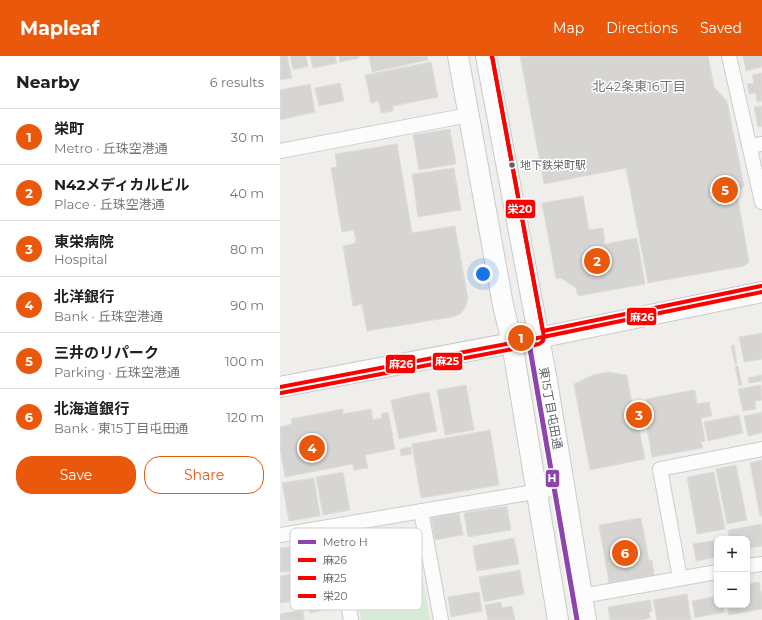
<!DOCTYPE html>
<meta charset="utf-8">
<style>
body{margin:0;font-family:Montserrat,"Noto Sans JP",sans-serif;background:#f2f2f2;color:#202124}
.controls{position:absolute;right:12px;bottom:12px;display:grid;overflow:hidden;border-radius:8px;box-shadow:0 2px 6px #0003}
.controls button{width:36px;height:36px;display:grid;place-items:center;padding:0;border:0;border-bottom:1px solid #e0e0e0;background:#fff;color:#202124;font:20px sans-serif}
.you{position:absolute;left:203px;top:218px;width:14px;height:14px;margin:-10px;border:3px solid #fff;border-radius:50%;background:#1a73e8;box-shadow:0 0 0 6px #1a73e833}
.badge{display:grid;place-items:center;width:26px;height:26px;border-radius:50%;background:#ea580c;color:#fff;font-size:13px;font-weight:700}
.pin{position:absolute;translate:-50% -50%;border:2px solid #fff;box-shadow:0 1px 4px #0006}
.list{margin:0;padding:0;list-style:none}
h2{display:flex;justify-content:space-between;align-items:center;height:52px;margin:0;padding:0 16px;font-size:17px}
h2 small{font-size:13px;font-weight:400;color:#757577}
.list li{display:grid;grid-template-columns:26px 1fr auto;gap:12px;align-items:center;box-sizing:border-box;height:56px;padding:0 16px;border-top:1px solid #e0e0e0}
.list b{display:block;font-size:15px;white-space:nowrap}
.list p{margin:0;font-size:13px;white-space:nowrap;color:#757577}
.list em{font-size:13px;font-style:normal;color:#757577}
.actions{display:flex;gap:8px;padding:12px 16px}
.actions a{flex:1;padding:9px 0;border:1px solid #ea580c;border-radius:16px;text-align:center;font-size:14px;color:#ea580c}
.actions .main{background:#ea580c;color:#fff}
.map{position:relative;flex:none;width:482px;height:564px;overflow:hidden}
header{display:flex;align-items:center;gap:24px;box-sizing:border-box;height:56px;padding:0 20px;background:#ea580c;color:#fff}
header strong{font-size:19px}
nav{display:flex;gap:22px;margin-inline-start:auto;font-size:14px}
main{display:flex}
aside{flex:1;background:#fff}
.map>svg:first-child{display:block}
.green{fill:#d8ebd6}
.building{fill:#d6d5d3;stroke:#deddd9}
.lines{fill:none;stroke-linecap:round;stroke-linejoin:round}
.street-casing{stroke:#cbcccc;stroke-width:16}
.secondary-casing{stroke:#cacacb;stroke-width:22}
.street{stroke:#fdfcfc;stroke-width:14}
.secondary{stroke:#fdfcfc;stroke-width:20}
.bus-1-casing{stroke:#fff;stroke-width:7}
.bus-2-casing{stroke:#fff;stroke-width:7}
.bus-3-casing{stroke:#fff;stroke-width:7}
.bus-1{stroke:#f00;stroke-width:4}
.bus-2{stroke:#f00;stroke-width:4}
.bus-3{stroke:#f00;stroke-width:4}
.metro-1-casing{stroke:#fff;stroke-width:8}
.metro-1{stroke:#8e44ad;stroke-width:5}
.bus-dot{fill:#5f6368;stroke:#fff;stroke-width:1.5}
.labels{text-anchor:middle;dominant-baseline:central;stroke-width:3;stroke-linejoin:round;paint-order:stroke}
.bus-label{font-size:11px;fill:#5f6368;stroke:#fff;text-anchor:start}
.street-label{font-size:12px;fill:#5f6368;stroke:#fff}
.neighbourhood-label{font-size:13px;fill:#70757a;stroke:#fff}
.key{fill:#fff;stroke:#cfd0d2;stroke-width:1}
.key-label{font-size:11px;fill:#5f6368}
.line-badge{stroke:#fff;stroke-width:1.5}
.badge-label{font-size:11px;text-anchor:middle;font-weight:bold;fill:#fff}
</style>
<header>
<strong>Mapleaf</strong>
<nav><a>Map</a><a>Directions</a><a>Saved</a></nav>
</header>
<main>
<aside>
<h2>Nearby<small>6 results</small></h2>
<ul class="list">
<li><span class="badge">1</span><div><b>栄町</b><p>Metro · 丘珠空港通</p></div><em>30 m</em></li>
<li><span class="badge">2</span><div><b>N42メディカルビル</b><p>Place · 丘珠空港通</p></div><em>40 m</em></li>
<li><span class="badge">3</span><div><b>東栄病院</b><p>Hospital</p></div><em>80 m</em></li>
<li><span class="badge">4</span><div><b>北洋銀行</b><p>Bank · 丘珠空港通</p></div><em>90 m</em></li>
<li><span class="badge">5</span><div><b>三井のリパーク</b><p>Parking · 丘珠空港通</p></div><em>100 m</em></li>
<li><span class="badge">6</span><div><b>北海道銀行</b><p>Bank · 東15丁目屯田通</p></div><em>120 m</em></li>
</ul>
<div class="actions"><a class="main">Save</a><a>Share</a></div>
</aside>
<div class="map">
<svg width="482" height="564" viewBox="0 0 482 564">
<rect width="100%" height="100%" fill="#efeeea"/>
<path class="green" d="M142,519L150,564H81L75,532Z"/>
<path class="building" d="M0,0H7L12,22L0,24Z
M10,0H26L28,10L13,14Z
M30,0H55L57,7L33,12Z
M59,0H79V2L60,6Z
M89,0H147L148,4L92,16Z
M240,0H428L434,31L447,45L464,130L457,137L469,206L464,210L368,227L346,112L264,128Z
M463,0H482V11L466,15Z
M151,6L158,41L113,50V55L101,57L99,45L91,47L85,19Z
M482,17V45L477,46L476,37L469,38L467,28L474,27L472,19Z
M60,27L64,45L39,50L35,32Z
M30,28L35,56L0,64V34Z
M482,50V70L478,71L474,51Z
M170,73L176,108L139,114L133,79Z
M117,88L132,177L175,170L188,243L185,252L180,258L172,261L87,275L82,248L73,250L63,190L76,187L74,174L62,176L51,112L57,111L55,98Z
M174,112L181,154L138,161L132,118Z
M303,140L309,174L323,172L325,188L357,182L365,228L298,240L296,232L281,222L276,223L262,147Z
M482,277V303L464,306L459,281Z
M454,289L457,308H455L451,290Z
M455,310H458L462,329L459,330Z
M328,316L347,319L352,349L361,347L365,363L370,362L366,343L415,334L417,348L429,346L432,360L421,362L425,385L421,386L423,392L372,401L367,372L359,373L365,403L310,414L294,328L313,319Z
M482,319V325L469,327L468,322Z
M186,329L194,374L165,379L157,334Z
M481,329L482,344L475,345L476,353L463,355L458,333Z
M149,336L157,375L119,383L111,344Z
M63,353V358L91,353L93,364L102,362L101,358L108,356L115,393L85,399L88,412L74,414L73,408L5,421L0,392V371L12,368L11,363Z
M482,356V377L468,380L464,360Z
M459,359L463,377L428,385L424,366Z
M210,374L219,429L141,442L132,388Z
M131,391L132,398L121,400L120,393Z
M482,404V460H480L470,407Z
M456,409L467,464L447,468L436,413Z
M63,416L70,454L43,459L36,421Z
M434,416L445,473L417,478L407,421Z
M34,422L40,460L9,465L2,427Z
M227,450L231,474L188,481L184,457Z
M179,457L183,479L155,484L151,462Z
M361,462L369,505L372,504L374,519L329,527L319,469Z
M482,468V490L467,492V483H449L448,474Z
M234,482L239,508L197,515L193,490Z
M437,484V501L416,505L413,488Z
M10,491L13,515L0,516V492Z
M240,514L244,538L204,546L199,521Z
M17,517L21,544L0,547V520Z
M479,526L482,540V553L449,559L447,549H467V528Z
M54,530L57,551L30,557L26,536Z
M199,536L202,555L171,561L168,541Z
M407,538L411,564H377L373,544Z
M437,540V549H443L444,556L415,562L412,545Z
M370,544L372,555L369,556L370,562L361,564H330L328,551Z
M221,546L222,552L232,550L235,564H208L205,549Z
M23,554L24,564H0V558Z"/>
<g class="lines">
<g class="street-casing">
<path id="street" d="M449,0L482,146
M469,90L482,88
M0,95L189,59
M141,455L161,564
M54,470L71,564
M0,479L284,431
M467,510L482,508
M400,522L380,413L482,393
M302,540L437,516"/>
</g>
<g class="secondary-casing">
<path id="secondary" d="M178,0L223,249L232,287L278,564
M206,0L267,325L306,564
M0,331L258,282L482,236"/>
</g>
<use href="#street" class="street"/>
<use href="#secondary" class="secondary"/>
<g class="bus-1-casing">
<path id="bus-1" d="M0,331L258,282L482,236"/>
</g>
<g class="bus-2-casing">
<path id="bus-2" d="M1,337L259,288L263,285L264,281L212,0"/>
</g>
<g class="bus-3-casing">
<path id="bus-3" d="M212,0L263,275L481,230"/>
</g>
<use href="#bus-1" class="bus-1"/>
<use href="#bus-2" class="bus-2"/>
<use href="#bus-3" class="bus-3"/>
<g class="metro-1-casing">
<path id="metro-1" d="M248,281L297,564"/>
</g>
<use href="#metro-1" class="metro-1"/>
</g>
<circle class="bus-dot" cx="232" cy="109" r="3.5"/>
<g class="labels">
<g class="bus-label">
<text x="240" y="109">地下鉄栄町駅</text>
</g>
<g class="street-label">
<text transform="translate(271 352) rotate(80)">東15丁目屯田通</text>
</g>
<g class="neighbourhood-label">
<text x="359" y="30">北42条東16丁目</text>
</g>
</g>
<rect x="10" y="472" width="132" height="82" rx="6" class="key"/>
<rect x="18" y="484" width="18" height="4" fill="#8e44ad"/>
<rect x="18" y="502" width="18" height="4" fill="#f00"/>
<rect x="18" y="520" width="18" height="4" fill="#f00"/>
<rect x="18" y="538" width="18" height="4" fill="#f00"/>
<g class="key-label">
<text x="43" y="490">Metro H</text>
<text x="43" y="508">麻26</text>
<text x="43" y="526">麻25</text>
<text x="43" y="544">栄20</text>
</g>
<g class="line-badge">
<rect x="225" y="143" width="31" height="20" rx="4" fill="#f00"/>
<rect x="346" y="251" width="31" height="19" rx="4" fill="#f00"/>
<rect x="152" y="296" width="31" height="19" rx="4" fill="#f00"/>
<rect x="105" y="298" width="31" height="20" rx="4" fill="#f00"/>
<rect x="265" y="413" width="15" height="19" rx="4" fill="#8e44ad"/>
</g>
<g class="badge-label">
<text x="240" y="157">栄20</text>
<text x="362" y="265">麻26</text>
<text x="167" y="309">麻25</text>
<text x="121" y="312">麻26</text>
<text x="272" y="426">H</text>
</g>
</svg>
<div class="controls">
<button>+</button>
<button>−</button>
</div>
<div class="you"></div>
<div class="pin badge" style="left:241px;top:282px">1</div>
<div class="pin badge" style="left:317px;top:205px">2</div>
<div class="pin badge" style="left:359px;top:359px">3</div>
<div class="pin badge" style="left:32px;top:392px">4</div>
<div class="pin badge" style="left:445px;top:134px">5</div>
<div class="pin badge" style="left:345px;top:497px">6</div>
</div>
</main>
